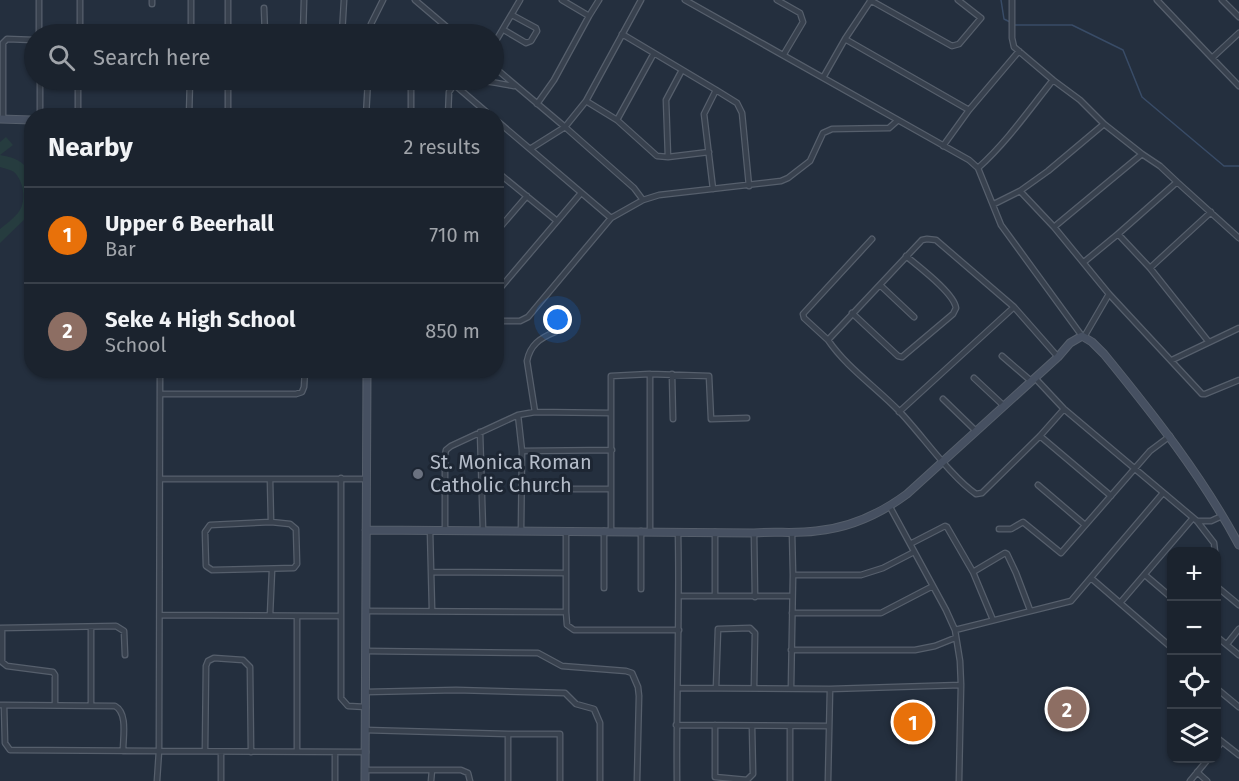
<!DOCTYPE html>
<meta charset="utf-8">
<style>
body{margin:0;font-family:"Fira Sans",sans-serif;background:#282f3a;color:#f1f3f6}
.controls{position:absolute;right:18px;bottom:18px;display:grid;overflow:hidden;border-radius:12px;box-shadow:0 2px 4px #0004}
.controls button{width:54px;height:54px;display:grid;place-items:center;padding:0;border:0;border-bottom:2px solid #39404a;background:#1b232e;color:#f1f3f6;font:30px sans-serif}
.you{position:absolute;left:558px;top:320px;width:21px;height:21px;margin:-15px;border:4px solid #fff;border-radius:50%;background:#1a73e8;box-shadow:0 0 0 9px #1a73e833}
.badge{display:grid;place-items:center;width:39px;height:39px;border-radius:50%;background:#1a73e8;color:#fff;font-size:20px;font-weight:700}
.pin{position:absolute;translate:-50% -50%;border:3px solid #fff;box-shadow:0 2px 6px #0006}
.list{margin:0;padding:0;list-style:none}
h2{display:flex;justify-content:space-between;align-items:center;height:78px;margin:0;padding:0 24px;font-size:26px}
h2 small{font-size:20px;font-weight:400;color:#a0a4aa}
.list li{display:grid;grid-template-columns:39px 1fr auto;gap:18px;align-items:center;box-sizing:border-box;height:96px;padding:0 24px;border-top:2px solid #39404a}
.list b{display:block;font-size:22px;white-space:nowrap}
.list p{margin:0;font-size:20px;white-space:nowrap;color:#a0a4aa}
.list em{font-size:20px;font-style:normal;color:#a0a4aa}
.icon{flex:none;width:33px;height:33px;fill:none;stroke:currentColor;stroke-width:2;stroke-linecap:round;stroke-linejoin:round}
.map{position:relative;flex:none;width:1239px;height:781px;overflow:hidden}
.search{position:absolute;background:#1b232e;box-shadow:0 2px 4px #0004;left:24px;top:24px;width:480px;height:66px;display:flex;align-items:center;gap:15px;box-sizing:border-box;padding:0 21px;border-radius:33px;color:#a0a4aa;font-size:22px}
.panel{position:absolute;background:#1b232e;box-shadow:0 2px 4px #0004;left:24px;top:108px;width:480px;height:270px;border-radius:24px}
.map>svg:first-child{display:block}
.green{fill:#263c3f}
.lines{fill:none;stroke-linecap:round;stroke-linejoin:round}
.stream{stroke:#394c67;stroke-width:1.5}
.street-casing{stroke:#565f6c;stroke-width:7}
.secondary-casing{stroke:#565f6c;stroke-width:9}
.street{stroke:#38414e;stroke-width:4.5}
.secondary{stroke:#465061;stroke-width:7}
.worship-dot{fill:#6b7280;stroke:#1d2633;stroke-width:2}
.labels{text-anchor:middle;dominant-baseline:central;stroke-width:6;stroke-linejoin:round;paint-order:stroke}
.poi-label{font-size:20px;fill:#b4bcc9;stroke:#1d2633;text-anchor:start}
</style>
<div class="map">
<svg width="1239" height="781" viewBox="0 0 1239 781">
<rect width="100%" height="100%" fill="#242f3e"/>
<path class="green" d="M6,137L13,145L0,155C37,160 32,183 31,213L0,243V229C6,224 13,219 18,213C27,202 24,181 14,172C11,170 4,168 0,167V142Z"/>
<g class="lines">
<path class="stream" d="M1001,0L1004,19L1010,22
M1014,25H1072L1123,50L1142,97L1224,166H1239"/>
<g class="street-casing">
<path id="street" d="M152,0V4
M191,0V34
M228,0V34
M415,0L455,34
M685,0L969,160L978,168L1001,225L1082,336
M777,0L800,13L803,22L784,54
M870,0L952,46L959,44L981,18L958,0
M1157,0L1212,58
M1222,0L1239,17
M264,8L265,34
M589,16L599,0
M504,30L526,43L531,41L537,31L536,28L512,15
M1239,33L1212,58L1239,86
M39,34V0
M80,34V0
M303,34L304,0
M342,34L344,0
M369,34L371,24L383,0
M622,34L716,90
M845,39L969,110
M494,44L520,0
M494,67L565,127L634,188L643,200
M824,76L845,39L871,0
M40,80V116
M228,80V116
M449,80L491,116
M454,84C473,77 495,83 514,86
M586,101L617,120L657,156L668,157L709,152
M537,104L554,80L589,16L562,0
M78,116V80
M189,116L190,80
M366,116L368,80
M411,116V80
M448,116L449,92L457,80
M3,119V43L7,39L34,40
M496,120L611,218
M617,120L654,53
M943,146L969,110L1019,51
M530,149L565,127L586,101L641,0
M668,157L666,100L682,70
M978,168C1007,142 1029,110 1053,80L1014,47L1012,38V0
M496,171L557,221
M1177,182L1239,238
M713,189L704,114L716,90L737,103L742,113L749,186
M1020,191L1048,171L1104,124L1080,100L1053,80
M994,204L1020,191L1054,227L1109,294L1202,394H1205L1239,380
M1054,227L1142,154L1104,124
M496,232L527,196
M1118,234L1177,182L1160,166L1142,154
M1084,262L1118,234L1150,268L1208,341
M1150,268L1211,212
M880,285L914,317
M496,293L581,193
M852,313L898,356L902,357L953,314L956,308C954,293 919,267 906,256
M496,321H520L528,317L611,218L643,200L659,195L781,181L788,178L810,161L823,133L832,129L889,128L897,121
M1084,337L1109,294
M828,340L804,318L803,314L872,239
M1002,356L1031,381
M1058,357L1014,307L936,240L927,239L922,240L828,340C847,368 876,387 900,412C922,435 951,477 976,494L982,493L1040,436L1064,409
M1172,360L1239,328
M160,370L159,751L366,752
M650,374L709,376L711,419L747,418
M672,374L673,419
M974,378L1004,406
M1035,378L1064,409L1197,521L1214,543L1215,552
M160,394H296L302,392L304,387L305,370
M943,399L976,431
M535,412L527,361C530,345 540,338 555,332
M899,412L1014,307
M518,415L522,451L521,531
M480,432L483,530
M1040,436L1111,496
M522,451L612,450
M341,478V698L348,706L366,707
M161,479H366
M270,479L271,522
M1038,485L1085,525
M522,489H611
M890,507L946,610L955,630L960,661L961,685L959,781
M1197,521H1211L1222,516
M271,522L290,524L296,529L297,564L294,568L212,570L206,566L205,532L210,525Z
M999,529H1011L1023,522L1061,553L1150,451L1170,436
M430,530L432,610
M445,530V455L446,450L451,446L518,415L535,412L611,413
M566,531V612L567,625L574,630H679
M604,531V588
M611,531V376L650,374V531
M754,533L755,597
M910,544L945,526L947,527L973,572L993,620
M431,572L566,573
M973,572L1005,553L1007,554L1016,573L1030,610
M793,575H861L883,568L914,552
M1145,575L1172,598
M1091,578L1172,648
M1216,586L1239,605
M641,589V531
M679,596H792
M715,596V532
M1120,603L1193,518
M366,611L566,612
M792,613H881L933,586
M161,615L340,616
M270,615L272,570
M0,628L116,626L124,631L125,655
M2,628V662L7,666L53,672L55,675V705
M955,630L1071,601L1163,493
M1216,636L1239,655
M1227,644L1239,629
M791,650H915L935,646L955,638
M366,651L538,653L562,666L626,671L632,673L638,687L639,696L637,781
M678,688L830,689L961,685
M716,688L718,629L750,628L755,633L754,687
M791,688L793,575L792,532
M1216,688L1239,707
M366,692L456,690L565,693L576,704L594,709L600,723V781
M91,704V628
M0,705H4L5,743L10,750L159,751L157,781
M4,705L115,706C128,713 123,737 123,751
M676,725L828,726
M715,725V777L747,780L753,774L752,726
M365,730L508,734H560V781
M1216,737L1239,755
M1216,749L1222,742
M205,751L206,666L208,661L214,658L243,660L250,667L251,752
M297,751V616
M221,752V781
M365,770H461L468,773L470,781
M1197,772L1207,781
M335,781V753
M431,781L432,770
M508,781V734
M677,781C676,698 680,615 678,532
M790,781V726
M828,781L830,689
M1190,781L1209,758"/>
</g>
<g class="secondary-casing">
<path id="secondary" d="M0,119L32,120
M366,530L754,533C775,531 795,534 816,531C849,528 880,514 907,494L1058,357L1070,343L1082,336L1092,342L1104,354C1153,414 1202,476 1239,545
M365,781L367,370"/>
</g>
<use href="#street" class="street"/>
<use href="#secondary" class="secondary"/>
</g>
<circle class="worship-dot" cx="418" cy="474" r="6"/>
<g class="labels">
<g class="poi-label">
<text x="430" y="462">St. Monica Roman<tspan x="430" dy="23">Catholic Church</tspan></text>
</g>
</g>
</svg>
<div class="controls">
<button>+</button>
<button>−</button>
<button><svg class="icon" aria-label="locate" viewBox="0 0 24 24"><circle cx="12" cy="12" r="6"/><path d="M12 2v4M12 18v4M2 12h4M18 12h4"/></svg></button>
<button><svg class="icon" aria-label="layers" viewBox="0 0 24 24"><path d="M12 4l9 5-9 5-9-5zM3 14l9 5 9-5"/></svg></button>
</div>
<div class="you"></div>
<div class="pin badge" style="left:913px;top:722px;background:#e8710a">1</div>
<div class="pin badge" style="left:1067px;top:709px;background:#8d6e63">2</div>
<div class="search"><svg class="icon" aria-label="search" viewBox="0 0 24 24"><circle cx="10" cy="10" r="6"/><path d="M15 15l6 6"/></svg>Search here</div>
<section class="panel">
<h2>Nearby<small>2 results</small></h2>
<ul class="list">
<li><span class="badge" style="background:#e8710a">1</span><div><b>Upper 6 Beerhall</b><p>Bar</p></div><em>710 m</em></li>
<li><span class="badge" style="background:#8d6e63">2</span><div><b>Seke 4 High School</b><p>School</p></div><em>850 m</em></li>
</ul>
</section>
</div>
